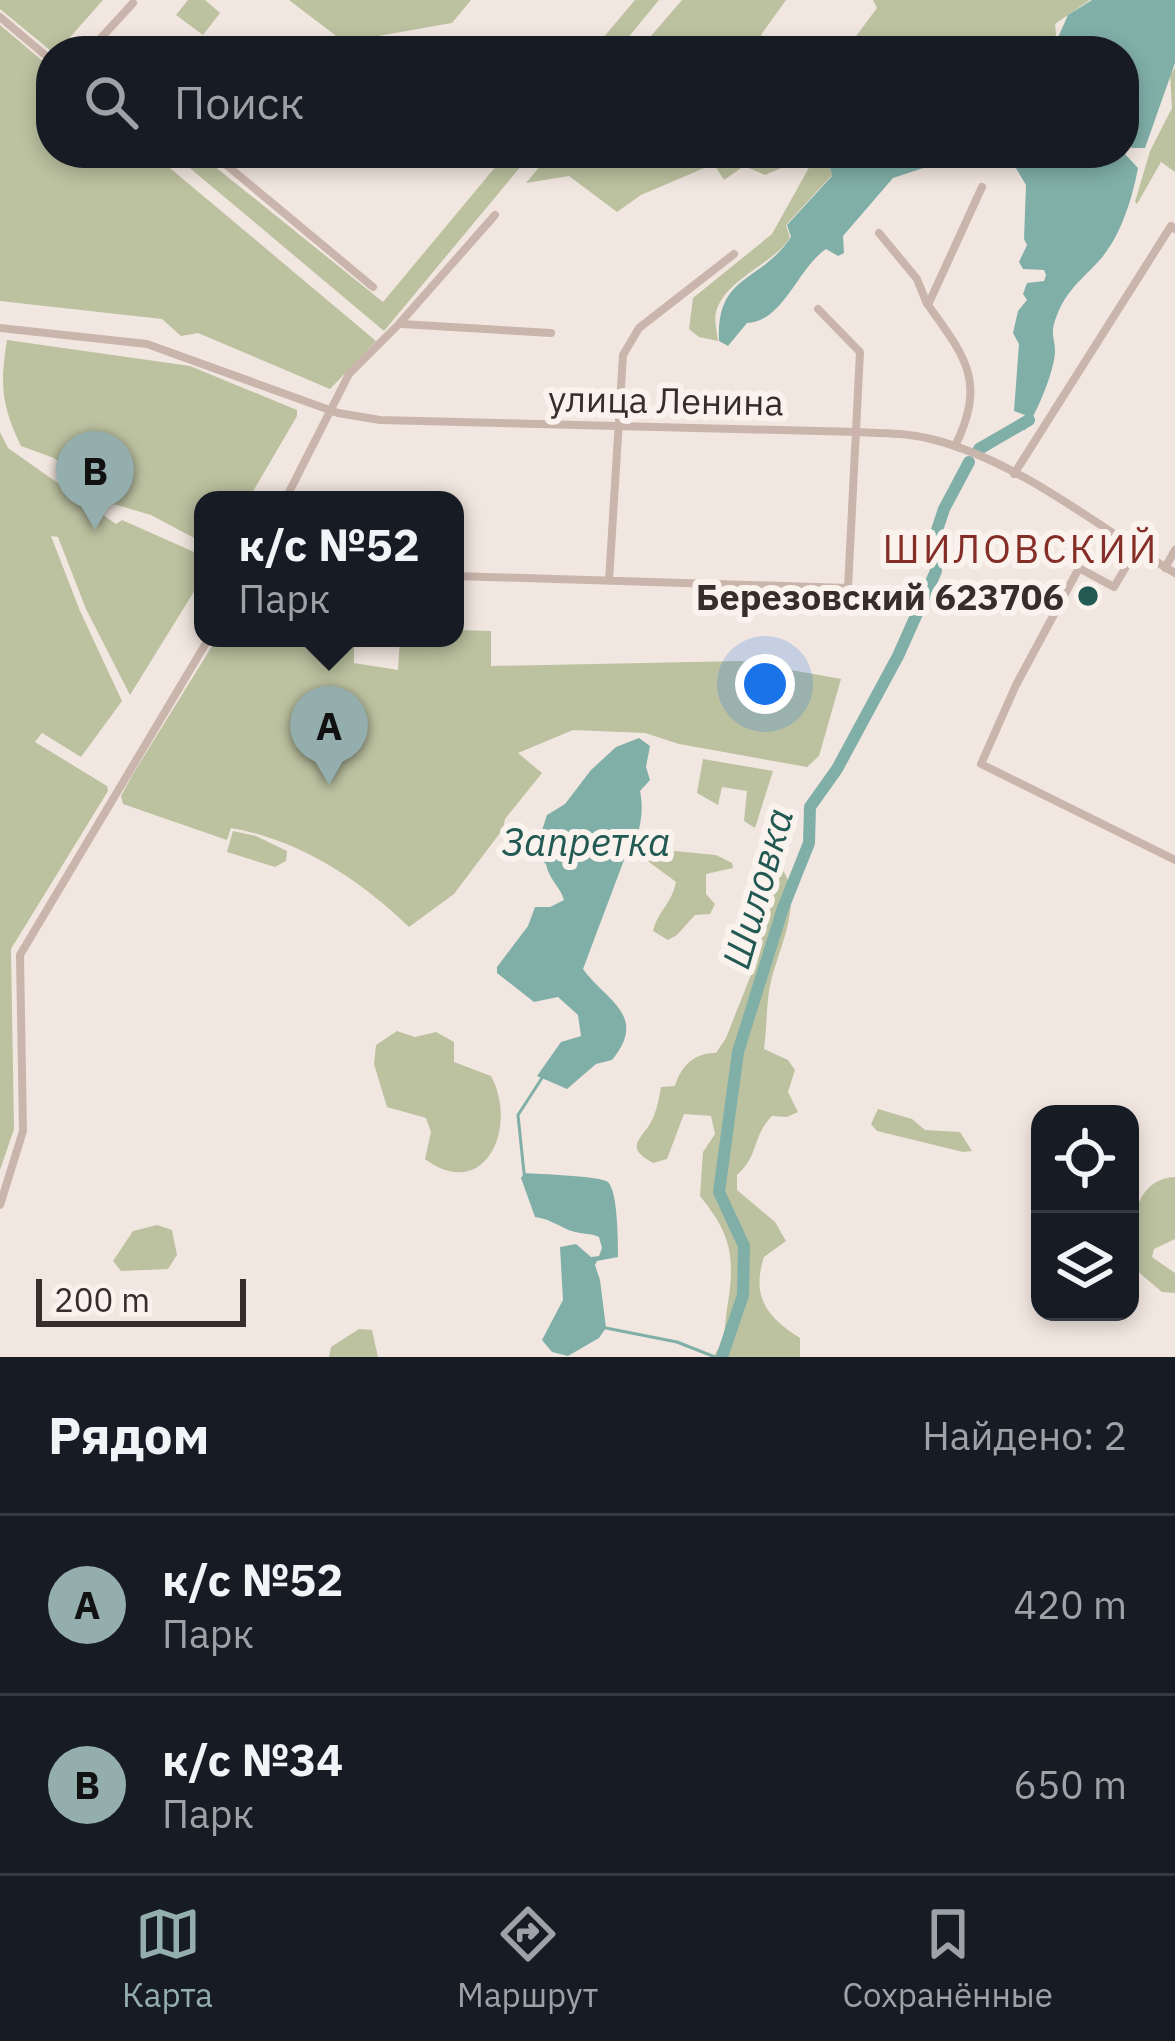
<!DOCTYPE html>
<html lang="ru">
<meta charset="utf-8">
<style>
body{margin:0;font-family:"IBM Plex Sans",sans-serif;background:#20242c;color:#f1f3f6}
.controls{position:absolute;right:36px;bottom:36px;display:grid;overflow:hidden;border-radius:24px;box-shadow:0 6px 18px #0003}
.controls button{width:108px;height:108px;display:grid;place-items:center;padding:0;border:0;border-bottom:3px solid #363941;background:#171b24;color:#f1f3f6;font:60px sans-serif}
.scale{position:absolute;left:36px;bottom:30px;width:210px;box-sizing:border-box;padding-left:12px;border:6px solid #392d2b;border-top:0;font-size:33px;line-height:42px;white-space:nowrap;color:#392d2b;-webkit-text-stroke:9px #faf2ed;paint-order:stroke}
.you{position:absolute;left:765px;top:684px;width:42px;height:42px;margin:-30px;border:9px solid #fff;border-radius:50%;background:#1a73e8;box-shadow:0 0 0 18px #1a73e833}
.badge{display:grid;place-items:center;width:78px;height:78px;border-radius:50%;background:#94aead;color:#111;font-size:39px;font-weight:700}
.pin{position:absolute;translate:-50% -99px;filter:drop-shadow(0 3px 6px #0008)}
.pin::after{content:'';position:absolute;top:63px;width:42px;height:36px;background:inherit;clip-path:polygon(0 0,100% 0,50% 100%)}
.popup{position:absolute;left:194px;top:491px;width:270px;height:156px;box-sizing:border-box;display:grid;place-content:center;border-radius:24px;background:#171b24;filter:drop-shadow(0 3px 9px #0005);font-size:39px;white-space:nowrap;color:#9ea1a6}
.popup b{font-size:45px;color:#f1f3f6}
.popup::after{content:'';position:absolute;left:50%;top:100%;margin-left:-24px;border:24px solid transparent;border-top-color:#171b24}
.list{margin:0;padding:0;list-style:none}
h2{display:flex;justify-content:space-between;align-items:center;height:156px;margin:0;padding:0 48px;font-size:51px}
h2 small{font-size:39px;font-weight:400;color:#9ea1a6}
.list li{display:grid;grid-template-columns:78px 1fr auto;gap:36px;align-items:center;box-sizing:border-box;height:180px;padding:0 48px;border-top:3px solid #363941}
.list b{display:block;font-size:45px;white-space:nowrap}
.list p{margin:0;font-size:39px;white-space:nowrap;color:#9ea1a6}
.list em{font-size:39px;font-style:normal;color:#9ea1a6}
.icon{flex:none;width:66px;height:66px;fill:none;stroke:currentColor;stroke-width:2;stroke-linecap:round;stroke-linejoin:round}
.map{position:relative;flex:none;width:1175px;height:1357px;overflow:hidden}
.search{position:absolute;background:#171b24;box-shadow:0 6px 18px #0003;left:36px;right:36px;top:36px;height:132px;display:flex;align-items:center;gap:30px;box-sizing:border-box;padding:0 42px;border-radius:48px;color:#9ea1a6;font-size:45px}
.sheet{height:516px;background:#171b24}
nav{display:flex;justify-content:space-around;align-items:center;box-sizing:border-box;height:168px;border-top:3px solid #363941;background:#171b24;font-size:33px;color:#9ea1a6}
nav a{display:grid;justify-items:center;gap:6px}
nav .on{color:#94aead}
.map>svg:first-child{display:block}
.green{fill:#bcc1a0}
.water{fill:#80afa8}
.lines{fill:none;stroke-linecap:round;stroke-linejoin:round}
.stream{stroke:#80afa8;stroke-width:3}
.river{stroke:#80afa8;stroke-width:12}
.minor{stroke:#cab5ac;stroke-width:8}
.poi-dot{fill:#225953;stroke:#faf2ed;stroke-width:4.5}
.labels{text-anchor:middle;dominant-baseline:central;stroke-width:12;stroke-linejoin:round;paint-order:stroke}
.street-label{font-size:36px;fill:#392d2b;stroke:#faf2ed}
.poi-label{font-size:36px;font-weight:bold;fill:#392d2b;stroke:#faf2ed;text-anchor:end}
.neighbourhood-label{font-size:39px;letter-spacing:3px;fill:#852d27;stroke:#faf2ed}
.water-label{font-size:39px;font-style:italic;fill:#225953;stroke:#faf2ed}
</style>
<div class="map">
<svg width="1175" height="1357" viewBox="0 0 1175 1357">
<rect width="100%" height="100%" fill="#f2e7e0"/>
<path class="green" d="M0,0H103L64,44L72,51H51L0,9Z
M188,0H205L220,13L203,35L176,15Z
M289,0H471L452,23L344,42Z
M635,0H659L617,51H592Z
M682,0H786L761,35L784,51H638Z
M873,0H1090L1055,24L1056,34L1050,51H845L877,8Z
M0,25L51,68V153H152L376,341L330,389L198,333L181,336L162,319L0,301Z
M1175,68V172L1161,162L1137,204L1135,202L1150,151L1172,108L1170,75Z
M172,153H198L383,302L507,153H532L384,331Z
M551,153H838L830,167L832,175L786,225L790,238C772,265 725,279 716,312C714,320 717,333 718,341L699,337L689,329L693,298L772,234L811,164L798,161L765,175L744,166L724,180L715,166H709L641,195L617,212L569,176L526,183Z
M7,340L190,366L297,410V416L248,500H203V537L198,540L151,515L103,501L54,458L21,446C1,405 0,384 7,340Z
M0,432L8,448L116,524L122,520L203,556V615L195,590L130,695L86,609L58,537L51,536L80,611L122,701L81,757L42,733L35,742L107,786L108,791L11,949L14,1129L0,1170Z
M455,630L491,631V666L741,661L841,679L819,756L807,767L679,744L645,733L573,730L518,753L542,773L505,819L503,829L454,894L409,927C360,880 300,840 231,828L227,840L123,804L121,796L133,774L217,638H294L354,646V663L398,670L400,638L451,641Z
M703,759L773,771L755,828L744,821L747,791L722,787L718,805L697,793Z
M233,831L256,836L287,851L286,861L275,867L227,852Z
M664,850L716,855L732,863L733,868L706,874V894L715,904L710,914L695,915L677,935L668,940L653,931C658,911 672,903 676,882L645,859Z
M768,856C812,885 781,941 771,981C766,1002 767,1027 764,1049L788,1060L795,1070L788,1092L798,1112L787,1117L772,1116C752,1136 759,1156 737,1175V1190L775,1222L786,1241L764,1257C751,1297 767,1317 800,1338V1357H713C727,1339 724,1324 728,1303C735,1256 731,1234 700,1196L703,1152L715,1134L711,1116L684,1114L667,1159L653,1163C622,1146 643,1139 652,1120C657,1110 659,1098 661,1087L675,1086C681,1066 695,1052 716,1053L726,1038L754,967L772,894L754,869L758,858Z
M397,1031L415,1037L436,1032L454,1042V1062L491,1076C519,1128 484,1203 425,1159L431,1132L426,1118L387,1107L374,1064L376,1045Z
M878,1109L912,1119L925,1130L960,1132L972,1151L963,1152L877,1131L871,1124Z
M1175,1177V1239L1154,1249L1152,1257L1175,1273V1293L1162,1292L1130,1265C1130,1231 1132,1179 1175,1177Z
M157,1225L172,1230L177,1255L168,1269L121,1271L113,1261L133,1231Z
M359,1329L372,1330L378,1357H329L331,1347Z"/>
<path class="water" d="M1092,0H1175V63L1145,148H1132L1124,140V51H1052L1068,15Z
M839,153H969L893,178L843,236L844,253L838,256L826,249C797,269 784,321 747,323L728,346L719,341C716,273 760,284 791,237L787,225L832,176L830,167Z
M1007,153H1124L1138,168C1132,200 1120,239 1097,263C1077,284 1063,294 1054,324C1051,335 1055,341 1055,351C1055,370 1036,415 1025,430L1019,429L1025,415L1014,411L1019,344L1013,333L1018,311L1027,300L1023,294L1027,283L1044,281L1046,275L1044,270L1023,269L1019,262L1027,245L1024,239L1026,185Z
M639,738L650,746L646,767L650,780L640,791C645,814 639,841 624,860L583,969C605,1000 649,1015 612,1060L596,1064L567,1089L537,1076L561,1042L581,1036L578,1015L558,997L534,1002L497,973V967L528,926L535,907H550L564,900C560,886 549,880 546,864L534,855L547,815L565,804L591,770L616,747Z
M524,1173C539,1174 601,1176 608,1182C618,1192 618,1242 618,1257L597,1261L595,1265L600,1280L606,1328L599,1338L568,1356L552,1352L542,1340L563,1300L560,1247L576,1244L591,1257L599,1256L602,1248L599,1237C593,1234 587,1234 580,1233C564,1231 553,1219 535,1217L521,1178Z"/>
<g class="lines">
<path class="stream" d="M524,1173L518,1115L542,1078
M606,1328L677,1342L715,1357"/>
<path class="river" d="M979,449L1029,420
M722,1357L743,1295L744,1246L719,1192L738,1052L783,908L809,843L810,807L837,769L898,656L936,571L933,542L944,509L969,462"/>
<path class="minor" d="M0,17L51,60
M89,51L133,3
M212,153L373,287
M879,233L917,279L927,304
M401,324L551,333
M0,328L147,344L338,413L380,420L857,432C882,433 907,433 931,439C1020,461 1098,527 1175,573
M955,446C987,381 965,357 928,305L982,187
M1014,474L1171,226L1175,229
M285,500L349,374L399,324L495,215
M1136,550L1114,587L1079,568L1016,685L981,764L1175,860
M1165,568L1175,550
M455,576L848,588L860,352L818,309
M609,581L623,355L639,328L734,254
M0,1205L23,1131L20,955L209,638"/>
</g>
<circle class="poi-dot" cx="1088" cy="596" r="12"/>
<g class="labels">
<g class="street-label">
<text transform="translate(666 400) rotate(1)">улица Ленина</text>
</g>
<g class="poi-label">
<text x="1064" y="596">Березовский 623706</text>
</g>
<g class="neighbourhood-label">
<text x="1021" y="548">ШИЛОВСКИЙ</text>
</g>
<g class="water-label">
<text x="586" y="841">Запретка</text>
<text transform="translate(757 888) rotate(-74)">Шиловка</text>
</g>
</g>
</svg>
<div class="controls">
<button><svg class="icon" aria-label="locate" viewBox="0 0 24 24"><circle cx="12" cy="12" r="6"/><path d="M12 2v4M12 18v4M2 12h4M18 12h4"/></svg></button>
<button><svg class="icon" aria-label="layers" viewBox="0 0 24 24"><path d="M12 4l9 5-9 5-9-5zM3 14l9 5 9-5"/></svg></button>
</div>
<div class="scale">200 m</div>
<div class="you"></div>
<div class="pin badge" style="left:329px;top:785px">A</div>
<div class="popup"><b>к/с №52</b>Парк</div>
<div class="pin badge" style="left:95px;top:530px">B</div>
<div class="search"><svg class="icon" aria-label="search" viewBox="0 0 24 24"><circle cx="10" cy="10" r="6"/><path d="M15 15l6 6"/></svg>Поиск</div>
</div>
<section class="sheet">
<h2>Рядом<small>Найдено: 2</small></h2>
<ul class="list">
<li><span class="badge">A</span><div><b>к/с №52</b><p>Парк</p></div><em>420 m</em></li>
<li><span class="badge">B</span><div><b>к/с №34</b><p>Парк</p></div><em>650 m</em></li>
</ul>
</section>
<nav>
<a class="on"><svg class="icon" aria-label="map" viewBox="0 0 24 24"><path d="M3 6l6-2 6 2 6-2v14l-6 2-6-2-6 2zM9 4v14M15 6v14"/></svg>Карта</a>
<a><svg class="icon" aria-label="directions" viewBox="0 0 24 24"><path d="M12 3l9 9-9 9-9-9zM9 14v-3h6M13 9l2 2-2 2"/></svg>Маршрут</a>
<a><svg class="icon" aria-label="saved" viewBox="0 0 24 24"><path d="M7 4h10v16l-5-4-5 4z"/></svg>Сохранённые</a>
</nav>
